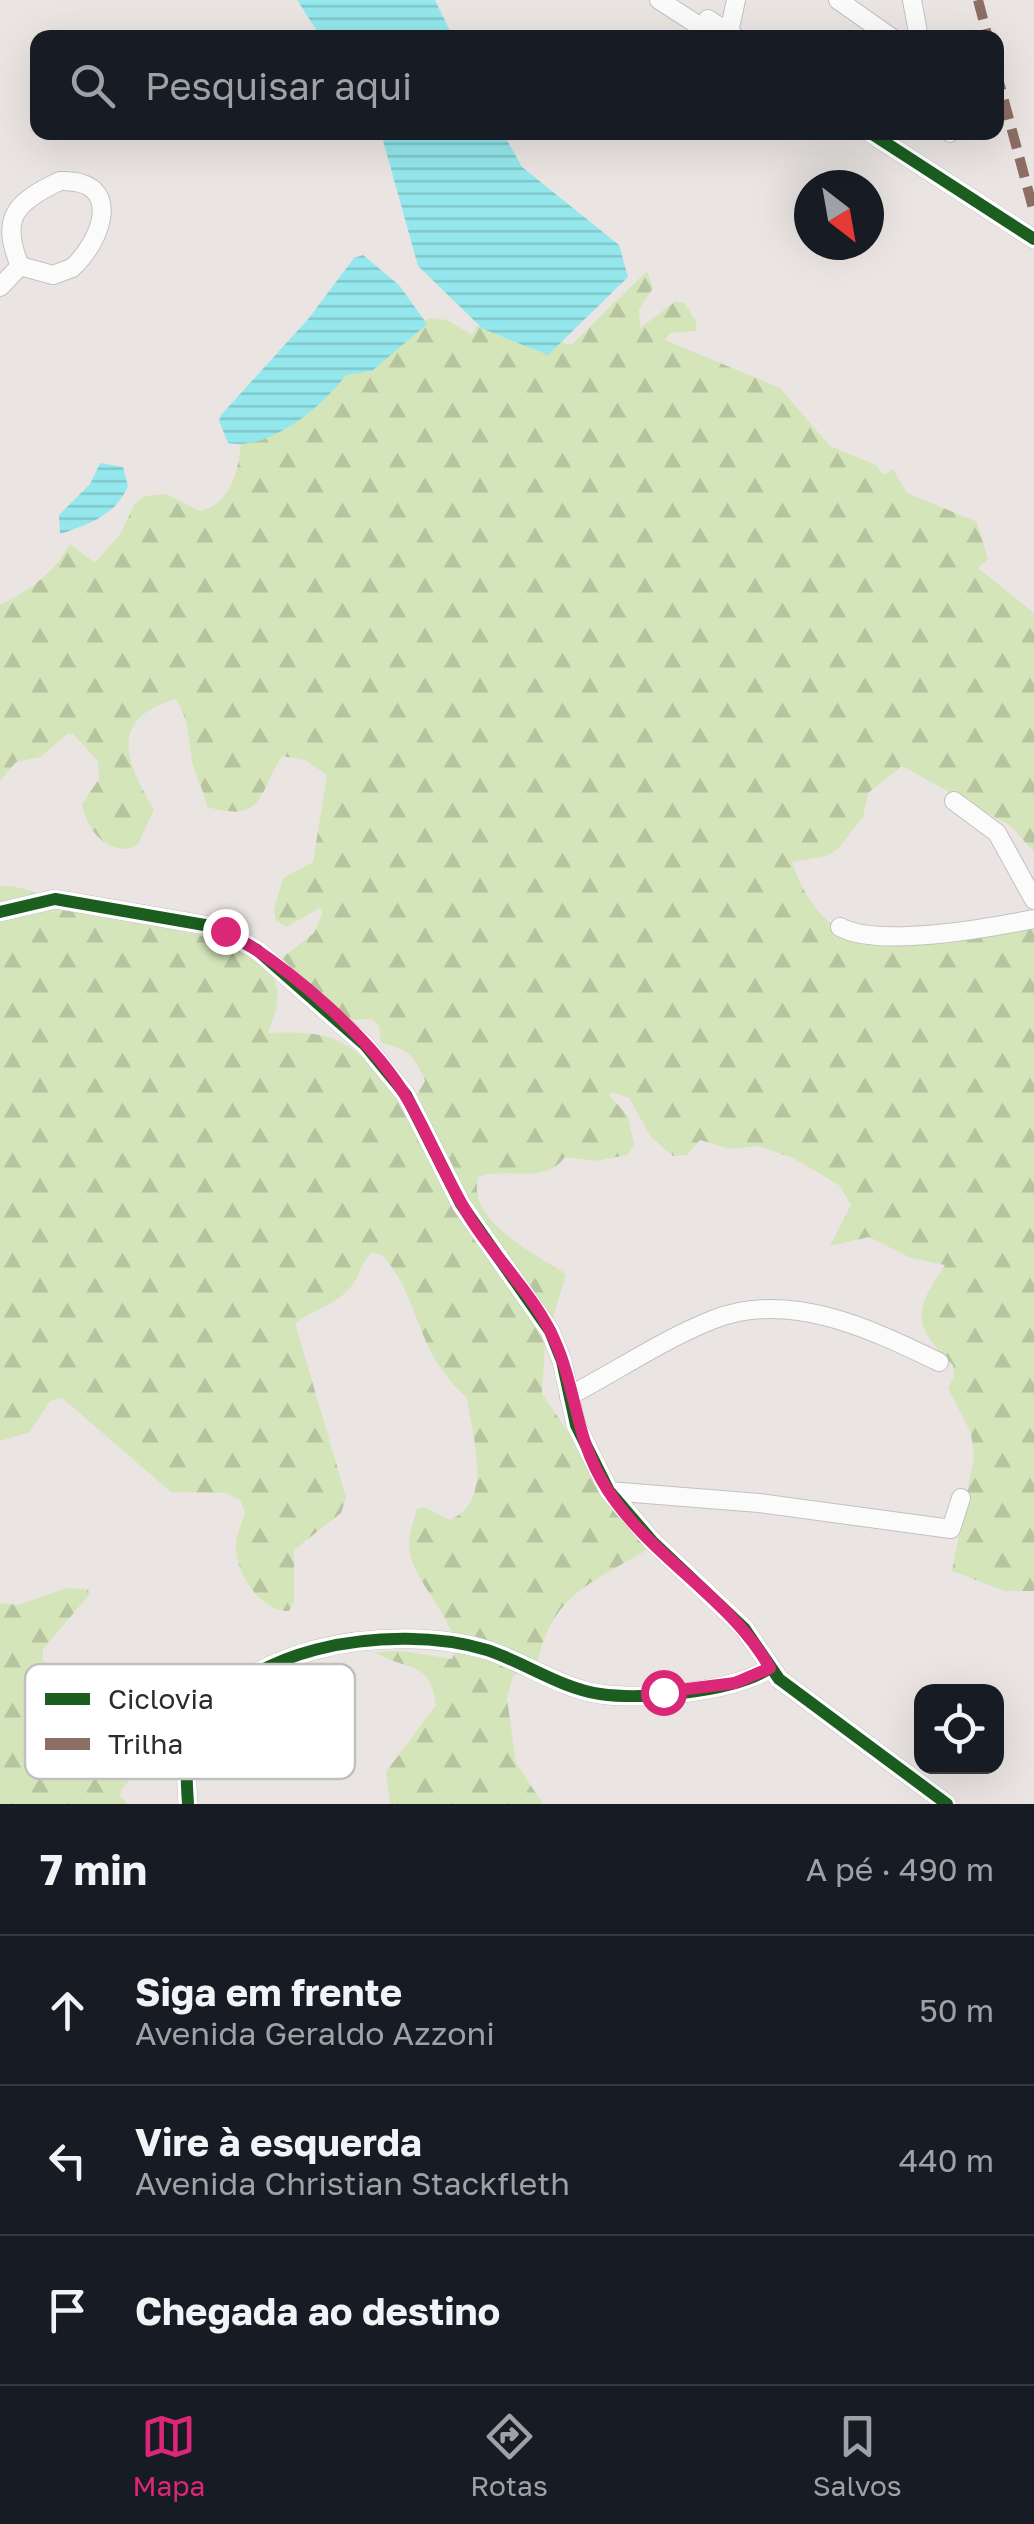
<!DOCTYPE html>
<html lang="pt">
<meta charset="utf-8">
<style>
body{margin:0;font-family:"Golos Text",sans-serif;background:#242831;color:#f1f3f6}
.controls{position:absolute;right:30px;bottom:30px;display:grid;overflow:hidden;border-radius:20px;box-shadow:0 10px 40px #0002}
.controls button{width:90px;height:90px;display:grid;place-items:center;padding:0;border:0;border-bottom:2px solid #363941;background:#171b24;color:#f1f3f6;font:50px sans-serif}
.compass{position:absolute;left:794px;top:170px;width:90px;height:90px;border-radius:50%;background:#171b24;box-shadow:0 10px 40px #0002;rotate:149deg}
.stop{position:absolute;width:30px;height:30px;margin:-22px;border:8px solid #db2777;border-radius:50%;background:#fff}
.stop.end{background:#db2777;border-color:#fff;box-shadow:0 2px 10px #0008}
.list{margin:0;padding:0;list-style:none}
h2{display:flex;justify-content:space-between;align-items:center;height:130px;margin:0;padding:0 40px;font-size:42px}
h2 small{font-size:32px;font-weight:400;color:#9ea1a6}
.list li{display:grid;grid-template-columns:65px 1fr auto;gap:30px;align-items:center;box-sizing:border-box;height:150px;padding:0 40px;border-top:2px solid #363941}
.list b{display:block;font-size:38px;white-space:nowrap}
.list p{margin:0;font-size:32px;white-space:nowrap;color:#9ea1a6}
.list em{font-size:32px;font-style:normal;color:#9ea1a6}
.icon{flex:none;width:55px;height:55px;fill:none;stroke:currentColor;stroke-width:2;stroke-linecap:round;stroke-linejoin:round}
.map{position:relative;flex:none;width:1034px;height:1804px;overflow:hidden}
.search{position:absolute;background:#171b24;box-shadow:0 10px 40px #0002;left:30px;right:30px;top:30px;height:110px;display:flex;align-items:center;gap:25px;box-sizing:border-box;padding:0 35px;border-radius:20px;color:#9ea1a6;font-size:38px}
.sheet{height:580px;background:#171b24}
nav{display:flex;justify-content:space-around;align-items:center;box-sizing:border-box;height:140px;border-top:2px solid #363941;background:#171b24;font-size:28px;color:#9ea1a6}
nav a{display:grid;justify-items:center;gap:5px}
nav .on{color:#db2777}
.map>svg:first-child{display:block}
.forest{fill:url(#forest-firs)}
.water{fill:url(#water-rules)}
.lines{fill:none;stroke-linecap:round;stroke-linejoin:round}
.minor-casing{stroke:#c2c1c1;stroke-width:20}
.minor{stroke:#fcfbfb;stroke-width:18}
.quiet{stroke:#8d6e63;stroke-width:10;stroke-dasharray:20 10;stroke-linecap:butt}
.cycleway-casing{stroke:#fff;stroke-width:19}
.cycleway{stroke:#1b5e20;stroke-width:12}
.route{stroke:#db2777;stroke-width:12}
.key{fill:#fff;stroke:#c0c0c0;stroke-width:2.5}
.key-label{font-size:28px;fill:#2c2c2c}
</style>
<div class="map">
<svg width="1034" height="1804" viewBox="0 0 1034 1804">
<defs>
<pattern id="forest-firs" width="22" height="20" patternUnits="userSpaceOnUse" patternTransform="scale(2.5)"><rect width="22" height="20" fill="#d4e5ba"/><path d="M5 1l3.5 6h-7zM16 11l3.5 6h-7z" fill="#b6c5a0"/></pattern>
<pattern id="water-rules" width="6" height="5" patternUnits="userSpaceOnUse" patternTransform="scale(2.5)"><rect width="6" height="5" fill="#94e8ed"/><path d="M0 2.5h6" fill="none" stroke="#80c7cb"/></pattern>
</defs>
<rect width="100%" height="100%" fill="#eae5e2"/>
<path class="forest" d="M647,271L653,288L639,309L640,328L676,301L684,303L696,321V331L670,333L665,340L780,388L830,446L876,465L884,475L893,469L907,493L977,522L988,559L978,568L1034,613V852L1011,826L902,766L868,793L863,817L838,849L826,856L792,862C804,896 818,918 850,937L1034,918V1591H1005L952,1571L974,1457L971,1433L948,1388L954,1377L953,1365C911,1324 914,1311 945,1265L911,1258L869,1237L830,1246L851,1205L839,1185L793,1158L758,1146L730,1149L700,1140L687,1155L673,1156L651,1137L629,1098L612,1092L610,1096L628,1116L634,1145L627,1155L595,1161L565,1157C543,1186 506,1166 478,1177C467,1222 536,1254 566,1274L545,1344L542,1394L648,1549C581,1589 547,1597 534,1681L522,1670L513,1676L507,1699L516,1763L543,1804H390L386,1772L436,1705C430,1658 407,1672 374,1652L402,1651L452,1659C467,1628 411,1583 409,1547C408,1536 414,1520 417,1509L424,1507L450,1520C495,1500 472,1437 467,1398C413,1350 422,1299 382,1255L371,1253C360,1264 360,1277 350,1288C334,1306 312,1310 295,1323L346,1497L341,1513L294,1550V1601L289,1611C260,1611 235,1573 236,1545C236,1535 242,1523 245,1513L240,1500L226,1493L171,1492L62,1398L50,1401L30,1432L0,1441V886C30,884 58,906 88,914C134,927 264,930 277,988C280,1004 273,1018 268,1033C346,1030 350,1044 401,1099L413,1102L425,1081C415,1056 407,1048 381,1043L379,1026L372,1019L345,1020L331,1013L282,958L314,933L323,912L320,908L286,927L276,921L274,910L283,878L313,862L327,775L305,760L282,756C257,796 264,823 207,807C204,789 194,774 192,761C188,736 190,722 176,699C107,719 126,762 154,810L138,844L129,849C102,850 87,828 82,804L99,779L98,761L73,734H67L41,757L16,762L0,781V605C28,591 55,573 70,544L95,563L121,533L135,503L145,496L166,494L200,511C244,501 242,438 241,402L431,318L447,320L472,335L477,326L547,314L564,330L563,343L571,345Z
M67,1588L88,1589L89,1595L43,1649V1661L59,1677L75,1667C106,1678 108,1702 126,1711C138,1716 148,1715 158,1723L156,1749L122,1789L120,1796L128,1804H0V1603L18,1605Z"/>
<path class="water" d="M297,0H435L453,37H321Z
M381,133H503L522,167L619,245L628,277L548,355L483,329L418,266Z
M363,255L399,285L427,324L372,371L346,375C323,406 270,451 228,443L219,421L221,415L309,318L354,258Z
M100,463L123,467L128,486C115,516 89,524 60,534L59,515L90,484Z"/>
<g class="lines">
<g class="minor-casing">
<path id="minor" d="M659,0L718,38
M838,0L892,38
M912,0L919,38
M708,19L737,38
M729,32L736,0
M869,132L1034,239
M950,132V133
M60,181C125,179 102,241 72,268L53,275L20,266C0,218 15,202 60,181Z
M0,287L20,266
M954,801L997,833L1034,900
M0,912L55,899L216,927L257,950L365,1045L406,1095L461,1204L550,1331L562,1361L576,1425L609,1491L652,1541L744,1628L779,1679L947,1804
M840,927C878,948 989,928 1034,919
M569,1396C617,1371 662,1340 712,1320C788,1289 871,1329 939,1362
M609,1491L759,1503L951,1529L961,1498
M188,1804C187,1787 185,1767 190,1751C222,1643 396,1622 487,1650C524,1662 560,1688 600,1694C643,1700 734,1692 770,1668"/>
</g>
<use href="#minor" class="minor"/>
<path class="quiet" d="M978,0L988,38
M996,71L1034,212"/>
<g class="cycleway-casing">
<path id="cycleway" d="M869,132L1034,239
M0,912L55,899L216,927L257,950L365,1045L406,1095L461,1204L550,1331L562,1361L576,1425L609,1491L652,1541L744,1628L779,1679L947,1804
M188,1804C187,1787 185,1767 190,1751C222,1643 396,1622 487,1650C524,1662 560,1688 600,1694C643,1700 734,1692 770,1668"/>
</g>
<use href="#cycleway" class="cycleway"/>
</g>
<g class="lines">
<path class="route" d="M225,931C286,964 373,1039 408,1100C431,1139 447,1183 472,1221C499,1263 538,1299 557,1346C578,1396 575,1439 607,1489C651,1558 730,1597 770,1668L735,1683L663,1692"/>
</g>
<rect x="25" y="1664" width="330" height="115" rx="15" class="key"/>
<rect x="45" y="1693" width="45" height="12" fill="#1b5e20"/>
<rect x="45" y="1738" width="45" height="12" fill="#8d6e63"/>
<g class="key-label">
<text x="108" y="1709">Ciclovia</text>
<text x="108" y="1754">Trilha</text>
</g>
</svg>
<div class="controls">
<button><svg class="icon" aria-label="locate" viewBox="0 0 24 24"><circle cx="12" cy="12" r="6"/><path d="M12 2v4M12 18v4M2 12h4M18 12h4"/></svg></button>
</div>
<svg class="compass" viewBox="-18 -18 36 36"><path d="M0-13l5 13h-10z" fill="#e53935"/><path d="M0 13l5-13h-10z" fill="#9ea1a6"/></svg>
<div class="stop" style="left:663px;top:1692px"></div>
<div class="stop end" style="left:225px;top:931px"></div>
<div class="search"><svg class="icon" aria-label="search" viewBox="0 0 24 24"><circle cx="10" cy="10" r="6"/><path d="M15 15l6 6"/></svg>Pesquisar aqui</div>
</div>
<section class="sheet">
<h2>7 min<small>A pé · 490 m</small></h2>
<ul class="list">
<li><svg class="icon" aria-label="ahead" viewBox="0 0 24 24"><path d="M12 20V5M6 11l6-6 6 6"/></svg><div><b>Siga em frente</b><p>Avenida Geraldo Azzoni</p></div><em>50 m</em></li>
<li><svg class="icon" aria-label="left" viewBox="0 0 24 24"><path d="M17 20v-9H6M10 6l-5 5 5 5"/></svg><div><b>Vire à esquerda</b><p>Avenida Christian Stackfleth</p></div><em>440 m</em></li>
<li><svg class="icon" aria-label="arrive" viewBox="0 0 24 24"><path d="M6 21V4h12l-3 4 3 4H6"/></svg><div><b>Chegada ao destino</b></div></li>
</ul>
</section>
<nav>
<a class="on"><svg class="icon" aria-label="map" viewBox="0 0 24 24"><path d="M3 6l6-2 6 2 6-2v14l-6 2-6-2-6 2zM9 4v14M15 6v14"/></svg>Mapa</a>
<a><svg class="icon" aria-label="directions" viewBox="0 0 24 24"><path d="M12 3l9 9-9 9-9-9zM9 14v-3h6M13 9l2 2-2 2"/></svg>Rotas</a>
<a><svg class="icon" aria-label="saved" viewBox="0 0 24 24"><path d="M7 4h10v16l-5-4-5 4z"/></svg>Salvos</a>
</nav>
